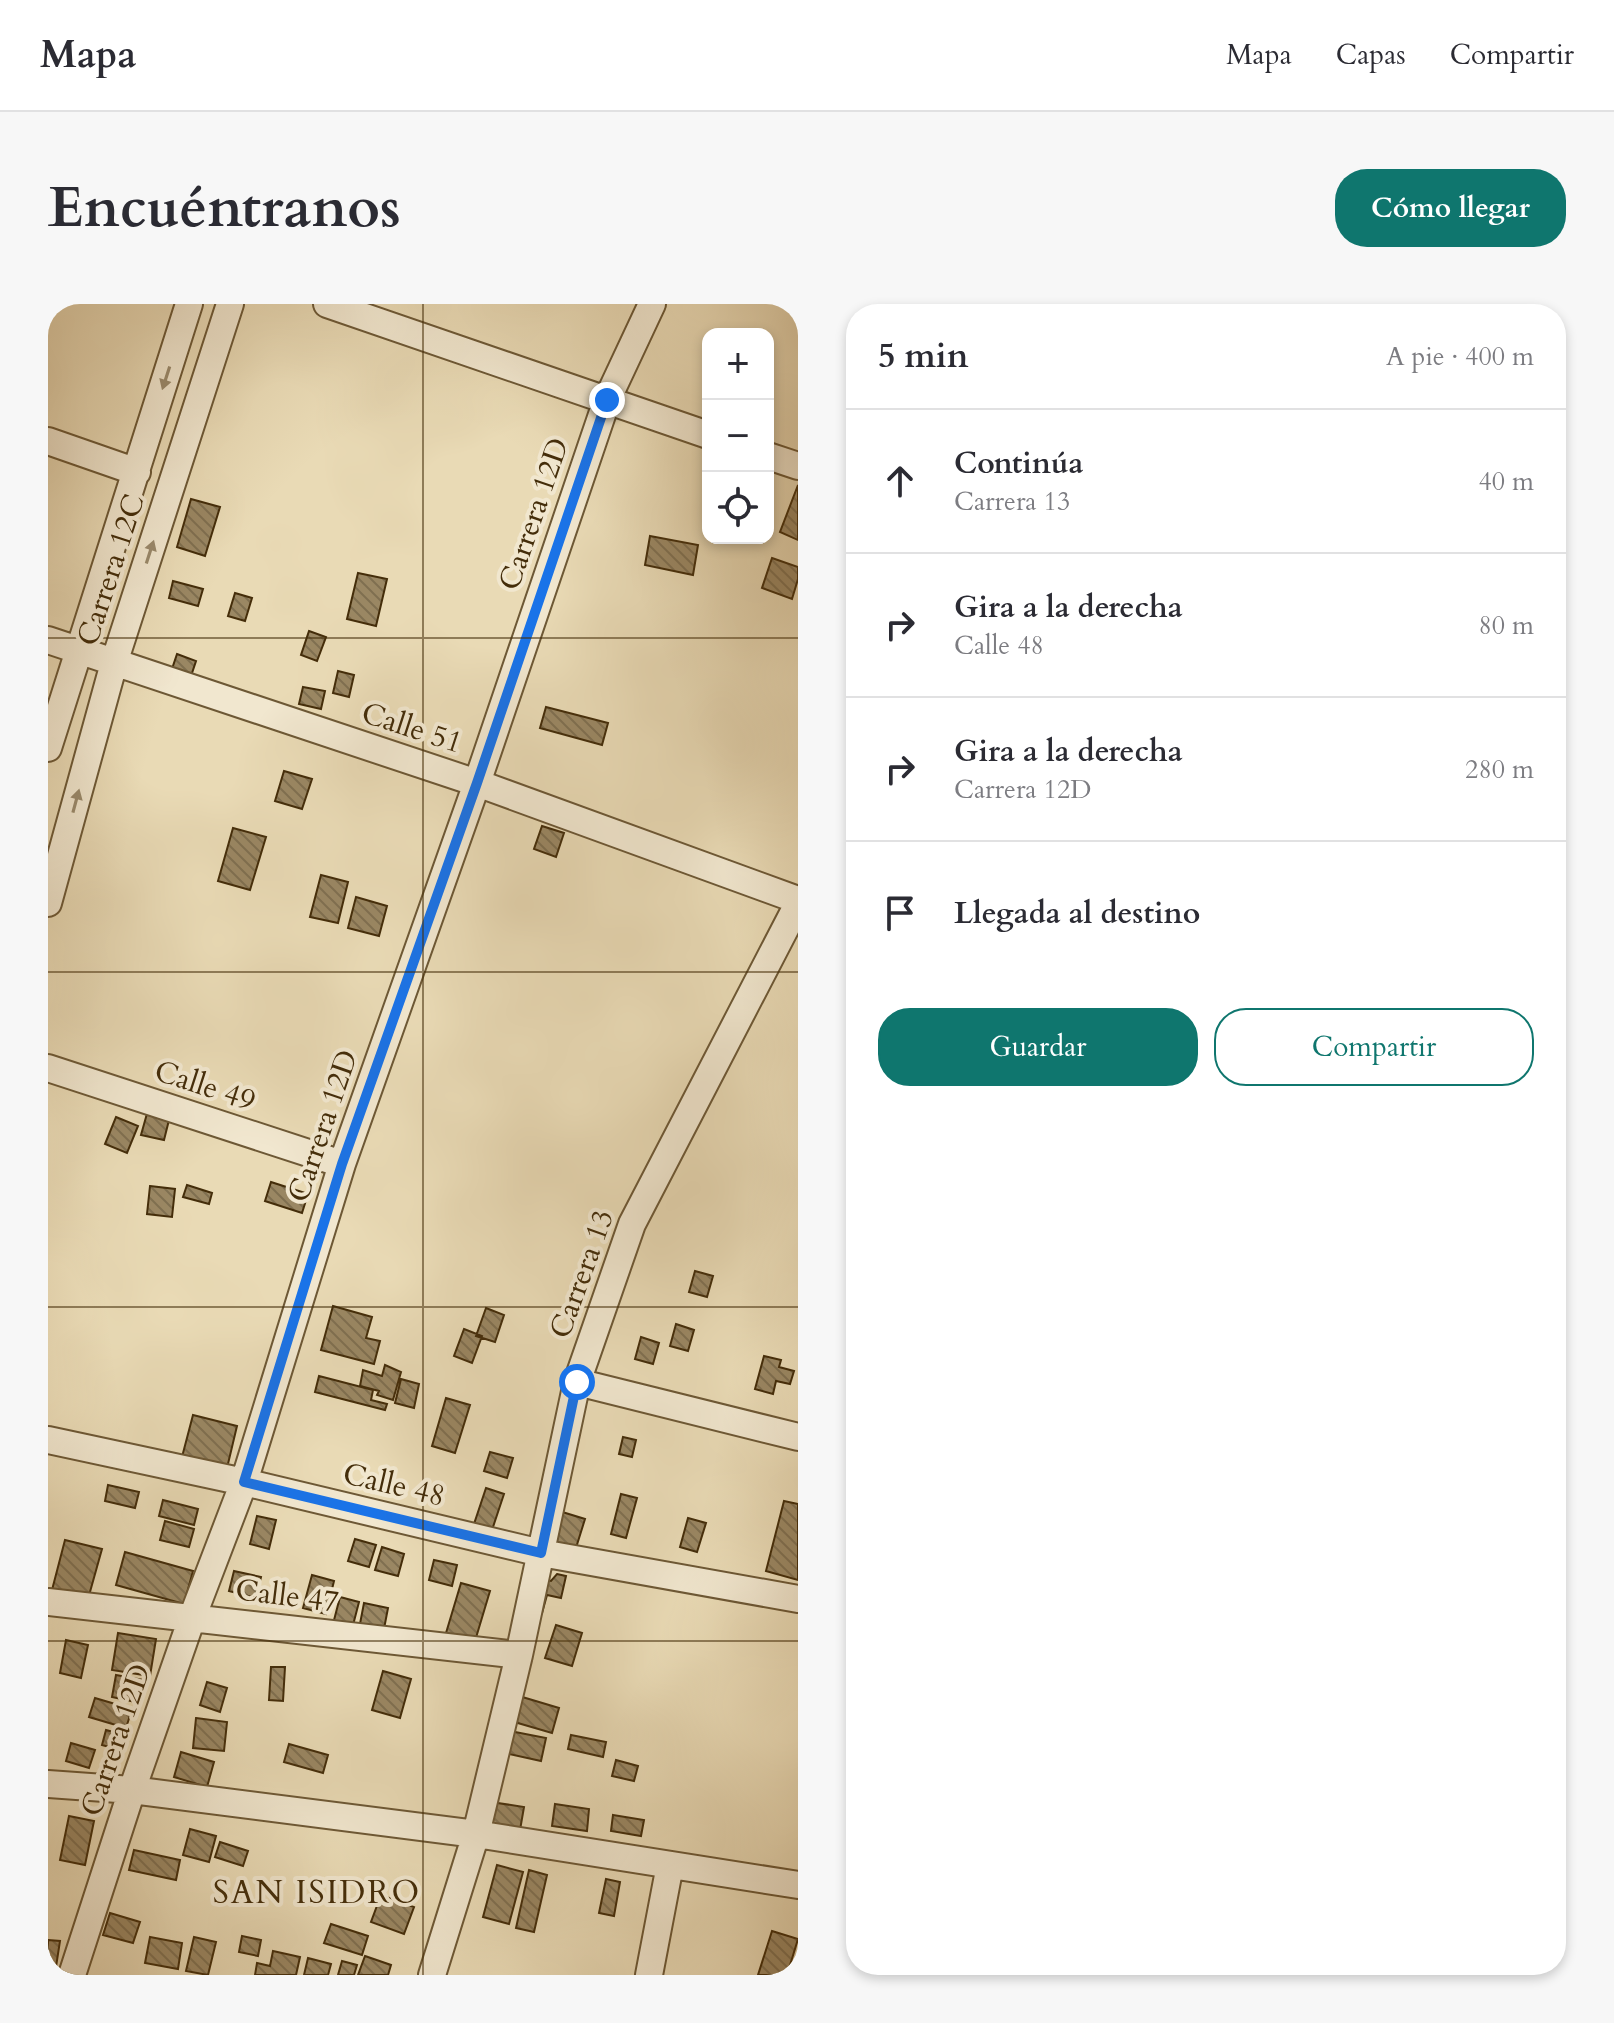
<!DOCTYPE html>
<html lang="es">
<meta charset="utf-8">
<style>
body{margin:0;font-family:Cardo,serif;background:#f7f7f7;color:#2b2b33}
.controls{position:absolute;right:24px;top:24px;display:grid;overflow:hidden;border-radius:16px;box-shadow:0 4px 12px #0003}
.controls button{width:72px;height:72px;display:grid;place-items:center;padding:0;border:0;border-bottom:2px solid #e1e1e2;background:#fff;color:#2b2b33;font:40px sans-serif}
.stop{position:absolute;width:24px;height:24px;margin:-18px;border:6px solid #1a73e8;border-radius:50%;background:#fff}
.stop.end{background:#1a73e8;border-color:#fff;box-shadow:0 2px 8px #0008}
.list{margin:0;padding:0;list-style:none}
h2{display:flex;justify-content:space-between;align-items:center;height:104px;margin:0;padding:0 32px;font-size:34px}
h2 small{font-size:26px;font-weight:400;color:#7c7c81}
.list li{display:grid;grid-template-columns:52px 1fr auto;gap:24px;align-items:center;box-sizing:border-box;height:144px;padding:0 32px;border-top:2px solid #e1e1e2}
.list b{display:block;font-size:30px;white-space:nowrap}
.list p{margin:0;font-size:26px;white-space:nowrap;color:#7c7c81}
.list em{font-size:26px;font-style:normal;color:#7c7c81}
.actions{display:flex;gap:16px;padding:24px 32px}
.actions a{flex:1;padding:18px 0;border:2px solid #0f766e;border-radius:32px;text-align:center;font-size:28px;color:#0f766e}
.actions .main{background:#0f766e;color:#fff}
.icon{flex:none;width:44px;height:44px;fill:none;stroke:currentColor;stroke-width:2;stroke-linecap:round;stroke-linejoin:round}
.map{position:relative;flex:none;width:750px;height:1671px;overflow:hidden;border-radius:32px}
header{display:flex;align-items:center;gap:48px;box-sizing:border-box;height:112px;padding:0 40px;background:#fff;border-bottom:2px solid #e1e1e2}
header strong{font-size:38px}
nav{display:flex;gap:44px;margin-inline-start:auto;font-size:28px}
.intro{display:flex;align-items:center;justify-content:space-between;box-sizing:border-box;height:192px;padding:0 48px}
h1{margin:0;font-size:56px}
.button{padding:20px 36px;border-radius:32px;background:#0f766e;color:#fff;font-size:28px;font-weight:700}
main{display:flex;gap:48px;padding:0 48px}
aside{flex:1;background:#fff;border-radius:32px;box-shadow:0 4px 12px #0003}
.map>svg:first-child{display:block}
.building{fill:url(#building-back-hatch);stroke:#442d0a;stroke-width:2}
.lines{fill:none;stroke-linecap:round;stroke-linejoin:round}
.street-casing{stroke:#6d5835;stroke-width:30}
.street{stroke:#f1e7cf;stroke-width:26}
.oneway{fill:#9a8a6c}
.route{stroke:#1a73e8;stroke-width:10}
.grid{fill:none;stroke:#442d0a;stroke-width:2;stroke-opacity:0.55}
.labels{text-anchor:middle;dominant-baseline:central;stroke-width:8;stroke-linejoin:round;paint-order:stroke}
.street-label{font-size:30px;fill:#442d0a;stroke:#f1e7cf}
.neighbourhood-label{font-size:32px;letter-spacing:2px;fill:#442d0a;stroke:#f1e7cf}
</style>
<header>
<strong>Mapa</strong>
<nav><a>Mapa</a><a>Capas</a><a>Compartir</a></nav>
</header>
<div class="intro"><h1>Encuéntranos</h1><a class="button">Cómo llegar</a></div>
<main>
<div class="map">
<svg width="750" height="1671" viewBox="0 0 750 1671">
<defs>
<pattern id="building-back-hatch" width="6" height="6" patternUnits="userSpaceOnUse" patternTransform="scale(2)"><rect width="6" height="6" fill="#9a8763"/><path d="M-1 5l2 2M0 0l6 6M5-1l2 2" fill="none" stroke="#7f6f50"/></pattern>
</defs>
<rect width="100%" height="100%" fill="#e9dab5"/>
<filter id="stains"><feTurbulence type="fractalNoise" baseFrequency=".0025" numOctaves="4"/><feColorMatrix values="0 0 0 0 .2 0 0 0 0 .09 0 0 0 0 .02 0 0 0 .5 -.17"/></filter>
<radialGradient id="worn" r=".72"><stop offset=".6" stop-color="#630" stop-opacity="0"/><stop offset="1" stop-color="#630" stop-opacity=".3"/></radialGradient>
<path class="building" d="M750,181V236L732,228Z
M143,195L172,203L157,252L129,243Z
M602,232L650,241L645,271L597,261Z
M724,254L750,263V275L744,295L714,284Z
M310,269L339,275L328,322L299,315Z
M125,277L155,285L150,302L121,294Z
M187,289L204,294L197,317L180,312Z
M261,327L278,333L269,357L253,351Z
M129,350L148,357L142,375L123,368Z
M290,367L306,371L301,393L285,389Z
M255,383L277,387L273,405L251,400Z
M498,403L560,419L554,441L492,424Z
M236,467L264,475L254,505L227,497Z
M494,522L516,529L508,553L486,545Z
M185,524L218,533L202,586L170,577Z
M273,571L300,578L290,619L262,613Z
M308,593L339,602L331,632L300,624Z
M100,806L122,812L116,836L93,831Z
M68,813L90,822L79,849L57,840Z
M223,878L260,890L254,909L217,897Z
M139,881L164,889L161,900L135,893Z
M102,882L127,885L124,913L99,910Z
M647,967L665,972L659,993L641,988Z
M285,1002L324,1013L318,1034L332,1037L326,1060L273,1046Z
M438,1004L456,1011L447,1038L428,1032Z
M628,1020L646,1026L640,1047L622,1042Z
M416,1025L434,1032L424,1059L406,1052Z
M593,1033L611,1039L605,1060L587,1055Z
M716,1052L733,1056L731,1063L746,1067L742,1080L728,1077L725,1090L707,1085Z
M337,1061L353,1068L345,1096L329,1091L331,1087L312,1082L315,1066L334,1072Z
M271,1072L325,1086L323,1096L339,1100L337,1106L267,1088Z
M353,1075L371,1080L366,1104L347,1099Z
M398,1094L422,1101L407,1149L384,1142Z
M145,1111L189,1122L179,1164L134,1153Z
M575,1133L588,1136L584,1153L571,1150Z
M442,1148L465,1154L459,1174L436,1167Z
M60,1181L91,1188L87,1204L57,1197Z
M438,1184L456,1190L443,1229L425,1223Z
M573,1190L589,1194L578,1234L563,1230Z
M115,1196L150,1205L146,1221L111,1212Z
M736,1197L750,1200V1276L718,1267Z
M511,1207L537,1215L527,1247L501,1240Z
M209,1212L228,1216L221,1245L202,1240Z
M640,1214L658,1219L649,1248L632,1243Z
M117,1217L146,1225L141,1243L112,1236Z
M307,1235L328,1241L321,1263L300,1257Z
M17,1236L54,1245L40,1295L4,1286Z
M334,1243L356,1250L350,1272L327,1266Z
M77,1248L145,1267L136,1300L68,1281Z
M386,1256L409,1261L404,1282L381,1276Z
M186,1267L213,1273L208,1294L181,1287Z
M509,1270L518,1272L513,1294L499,1291L494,1309L483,1306L490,1274L503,1277Z
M264,1271L286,1277L278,1310L255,1304Z
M413,1279L442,1287L427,1337L398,1329Z
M292,1293L311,1298L304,1325L285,1320Z
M316,1299L340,1304L335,1330L311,1325Z
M508,1321L534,1329L524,1362L497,1354Z
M70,1329L108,1335L102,1372L64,1366Z
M18,1336L40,1341L33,1374L12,1369Z
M223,1363H237L235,1397L221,1396Z
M335,1367L363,1375L352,1414L324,1406Z
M68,1371L96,1376L92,1399L64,1393Z
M159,1378L179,1384L172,1408L152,1401Z
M471,1392L511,1404L504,1429L463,1417Z
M47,1394L84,1405L78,1424L41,1413Z
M148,1414L179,1418L176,1447L145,1444Z
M58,1426L80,1432L76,1447L54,1441Z
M462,1427L498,1434L493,1457L457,1449Z
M523,1431L558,1438L555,1453L520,1445Z
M23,1439L47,1446L41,1464L18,1457Z
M241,1440L280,1451L275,1469L236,1458Z
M133,1448L166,1458L159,1483L126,1473Z
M568,1456L590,1462L586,1477L564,1472Z
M443,1498L476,1503L472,1526L439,1521Z
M507,1500L541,1505L539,1527L504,1522Z
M565,1511L596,1516L593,1532L563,1527Z
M21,1512L46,1517L37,1561L12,1556Z
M142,1525L168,1532L161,1558L135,1551Z
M172,1538L200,1547L195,1562L167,1553Z
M86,1546L132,1556L128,1576L81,1566Z
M449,1561L475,1568L461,1620L435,1613Z
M481,1566L499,1571L486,1628L468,1624Z
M558,1575L572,1578L566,1612L551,1609Z
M333,1591L366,1603L356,1630L323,1618Z
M62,1609L92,1618L85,1639L55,1631Z
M283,1620L320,1632L314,1651L276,1639Z
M724,1627L750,1635L739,1671H710Z
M194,1632L213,1636L210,1652L191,1648Z
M102,1633L134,1639L130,1665L97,1659Z
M146,1633L168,1638L160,1671L138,1667Z
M0,1636L12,1637L8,1663L0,1662Z
M225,1647L252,1653L248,1671H207L209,1659L222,1662Z
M317,1652L343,1661L340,1671H310Z
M260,1654L283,1660L280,1671H256Z
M294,1657L309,1661L306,1671H290Z"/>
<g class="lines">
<g class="street-casing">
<path id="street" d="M279,0L660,131
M0,137L89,168
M720,152L750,162
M0,336L429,479L750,596
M0,444L141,0
M0,599L66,359L182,0
M0,764L294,860
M529,1078L750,1133
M0,1136L196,1178L493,1249L750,1295
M0,1298L471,1351
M0,1480L84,1486L428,1530L750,1581
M24,1671L84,1486L144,1314L196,1178L294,860L429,479L559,96L604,0
M384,1671L428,1530L471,1351L529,1078L584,920L750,600
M601,1671L622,1561"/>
</g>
<use href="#street" class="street"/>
</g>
<defs><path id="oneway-solid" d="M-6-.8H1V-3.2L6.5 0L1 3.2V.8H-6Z" transform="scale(2)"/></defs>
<g class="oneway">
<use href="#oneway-solid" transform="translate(118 74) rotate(108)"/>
<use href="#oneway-solid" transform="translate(102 248) rotate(-72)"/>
<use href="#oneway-solid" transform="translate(28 497) rotate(-75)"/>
</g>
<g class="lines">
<path class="route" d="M529,1078L493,1249L196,1178L294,860L429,479L559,96"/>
</g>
<path class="grid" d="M375,0V1671M0,334H750M0,668H750M0,1003H750M0,1337H750"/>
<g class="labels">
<g class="street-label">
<text transform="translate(486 210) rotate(-71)">Carrera 12D</text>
<text transform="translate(63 266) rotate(-72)">Carrera 12C</text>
<text transform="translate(364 424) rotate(18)">Calle 51</text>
<text transform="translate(157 782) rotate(18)">Calle 49</text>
<text transform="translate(275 822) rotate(-71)">Carrera 12D</text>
<text transform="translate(534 970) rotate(-70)">Carrera 13</text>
<text transform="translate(346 1181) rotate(13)">Calle 48</text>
<text transform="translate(239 1292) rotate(7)">Calle 47</text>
<text transform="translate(68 1436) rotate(-71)">Carrera 12D</text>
</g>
<g class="neighbourhood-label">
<text x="269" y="1589">SAN ISIDRO</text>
</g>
</g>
<rect width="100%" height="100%" filter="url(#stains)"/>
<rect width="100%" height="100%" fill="url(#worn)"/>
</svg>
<div class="controls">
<button>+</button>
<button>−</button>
<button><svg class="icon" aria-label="locate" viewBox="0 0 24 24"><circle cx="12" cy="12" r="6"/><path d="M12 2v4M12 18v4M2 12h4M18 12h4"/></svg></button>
</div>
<div class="stop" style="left:529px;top:1078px"></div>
<div class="stop end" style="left:559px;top:96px"></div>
</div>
<aside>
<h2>5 min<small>A pie · 400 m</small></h2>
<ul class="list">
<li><svg class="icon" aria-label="ahead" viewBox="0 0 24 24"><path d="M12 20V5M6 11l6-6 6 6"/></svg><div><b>Continúa</b><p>Carrera 13</p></div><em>40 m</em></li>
<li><svg class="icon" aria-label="right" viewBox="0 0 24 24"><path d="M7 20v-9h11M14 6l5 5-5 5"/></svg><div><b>Gira a la derecha</b><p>Calle 48</p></div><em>80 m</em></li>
<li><svg class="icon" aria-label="right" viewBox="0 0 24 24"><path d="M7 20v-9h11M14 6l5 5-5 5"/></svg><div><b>Gira a la derecha</b><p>Carrera 12D</p></div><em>280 m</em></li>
<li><svg class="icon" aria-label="arrive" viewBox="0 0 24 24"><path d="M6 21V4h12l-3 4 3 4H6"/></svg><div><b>Llegada al destino</b></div></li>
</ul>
<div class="actions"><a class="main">Guardar</a><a>Compartir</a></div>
</aside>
</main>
